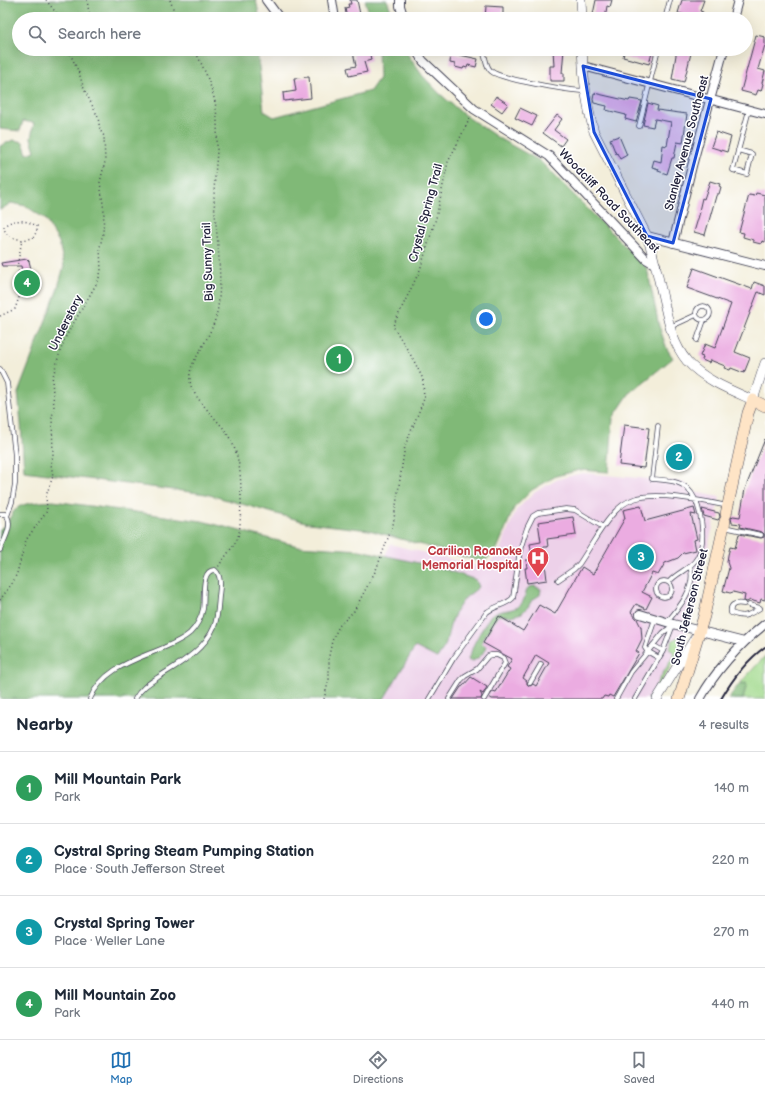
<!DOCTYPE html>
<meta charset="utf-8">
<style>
body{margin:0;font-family:"Balsamiq Sans",sans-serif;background:#f6f6f7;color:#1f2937}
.you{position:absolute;left:486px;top:319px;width:14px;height:14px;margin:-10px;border:3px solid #fff;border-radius:50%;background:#1a73e8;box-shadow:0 0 0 6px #1a73e833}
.badge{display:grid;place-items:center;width:26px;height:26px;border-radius:50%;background:#1f6fb2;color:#fff;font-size:13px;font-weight:700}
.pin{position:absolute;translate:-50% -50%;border:2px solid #fff;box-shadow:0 1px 4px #0006}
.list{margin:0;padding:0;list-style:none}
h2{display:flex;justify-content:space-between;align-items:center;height:52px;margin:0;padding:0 16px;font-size:17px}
h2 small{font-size:13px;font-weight:400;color:#747a83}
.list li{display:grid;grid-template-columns:26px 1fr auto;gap:12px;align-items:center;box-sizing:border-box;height:72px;padding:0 16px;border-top:1px solid #e0e1e3}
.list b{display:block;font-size:15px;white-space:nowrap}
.list p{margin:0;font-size:13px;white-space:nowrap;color:#747a83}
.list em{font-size:13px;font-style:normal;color:#747a83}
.icon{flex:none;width:22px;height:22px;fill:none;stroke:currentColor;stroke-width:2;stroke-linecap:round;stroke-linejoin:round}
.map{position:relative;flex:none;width:765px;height:699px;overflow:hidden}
.search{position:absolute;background:#fff;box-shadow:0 4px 16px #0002;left:12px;right:12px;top:12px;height:44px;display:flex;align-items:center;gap:10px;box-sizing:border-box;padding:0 14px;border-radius:22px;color:#747a83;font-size:15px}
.sheet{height:340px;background:#fff}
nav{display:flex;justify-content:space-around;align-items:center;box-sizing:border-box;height:56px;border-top:1px solid #e0e1e3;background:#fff;font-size:11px;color:#747a83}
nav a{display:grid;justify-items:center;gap:2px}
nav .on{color:#1f6fb2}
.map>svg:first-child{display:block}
.built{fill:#edd1e9}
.green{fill:#a0d98b;stroke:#617e63}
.forest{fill:#80b977;stroke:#516e59}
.building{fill:#ebace1;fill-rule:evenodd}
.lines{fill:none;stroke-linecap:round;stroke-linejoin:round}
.service-casing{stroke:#414153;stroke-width:5.5}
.minor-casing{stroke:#414153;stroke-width:10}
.tertiary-casing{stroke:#414153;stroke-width:10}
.secondary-casing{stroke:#414153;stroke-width:12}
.path{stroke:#414153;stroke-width:1.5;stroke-dasharray:1 3;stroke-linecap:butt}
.service{stroke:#fff;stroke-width:4}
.minor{stroke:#fff;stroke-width:8}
.tertiary{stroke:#fff;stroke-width:9}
.secondary{stroke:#fee4c6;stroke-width:11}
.rail{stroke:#22223b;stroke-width:2}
.marked{fill:#1d4ed8;fill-opacity:0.2;stroke:#1d4ed8;stroke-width:3;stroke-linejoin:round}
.labels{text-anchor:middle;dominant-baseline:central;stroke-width:3;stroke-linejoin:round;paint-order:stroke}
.street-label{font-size:12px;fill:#22223b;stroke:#fff}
.health-label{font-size:12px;font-weight:bold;fill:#be3a42;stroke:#fff;text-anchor:end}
</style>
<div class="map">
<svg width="765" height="699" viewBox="0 0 765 699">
<rect width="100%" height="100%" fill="#fff"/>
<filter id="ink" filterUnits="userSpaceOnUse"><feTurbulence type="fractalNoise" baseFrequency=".025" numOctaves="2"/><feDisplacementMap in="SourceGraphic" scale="8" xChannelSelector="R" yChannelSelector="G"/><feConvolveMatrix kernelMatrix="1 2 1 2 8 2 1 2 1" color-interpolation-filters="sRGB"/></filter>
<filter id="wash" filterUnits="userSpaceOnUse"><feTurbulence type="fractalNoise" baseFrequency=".012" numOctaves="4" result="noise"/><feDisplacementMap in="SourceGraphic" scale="16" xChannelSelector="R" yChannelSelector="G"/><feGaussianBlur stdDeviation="0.9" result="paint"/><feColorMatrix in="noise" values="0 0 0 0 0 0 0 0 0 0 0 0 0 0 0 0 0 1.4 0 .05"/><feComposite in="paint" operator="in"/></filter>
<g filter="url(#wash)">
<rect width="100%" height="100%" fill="#f3eeda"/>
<path class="built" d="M582,473L684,482L694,492L720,497L693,610L684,642L648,699H326L390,544L486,568L500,549L516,510L535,492L558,479Z"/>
<path class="green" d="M678,637L684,639V644L651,699H648L675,653L669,649L673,640Z
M765,656V699H733L742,681Z"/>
<path class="forest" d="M0,0H256L260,19H19V49H257L264,111L274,117L370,91L379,78L378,49H404L422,75L439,93L463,114L500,139L540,161L647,268L659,326L667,349L673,358L629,394L613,418L609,472L580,470L556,476L532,490L514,508L497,549L487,559L479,561L369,530L309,523L206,494L24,471L21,424L18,393L57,291L64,266L59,242L45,219L26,206L11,203L0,210V146L13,140L23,142L27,154L35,151L31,138L34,123L23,121L20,131L0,129Z
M365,0H387L394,19H371Z
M53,501L202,521L298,546L360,550L441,568L476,580L479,587L465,598L456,611L450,626L445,646L437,658L415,647L384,699H0V529C8,524 10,515 16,509C22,502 44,502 53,501Z
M534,586L541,589L540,595L532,600L528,607L522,613L512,616L498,615L481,643L486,646C485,653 476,662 469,661L468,658C472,653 471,650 474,644C476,639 488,619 491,615C495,612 498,612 503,611C520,608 523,606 527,589L529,587Z
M747,683L743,699H728L739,684Z"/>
<g id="blocks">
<path class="building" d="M350,0H357L361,19H347L345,8L349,7L348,4H351Z
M596,0H612L610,7L607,6L605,19H592Z
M682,0H704L700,11L703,12L701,19L678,13Z
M486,6L503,7V15H500V19H485Z
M756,35L765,37V45L758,69L765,71L762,83L763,84L761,91L758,90L756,95L741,91Z
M369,49L371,60L364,62L367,72L349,76L347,68L356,66L353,52Z
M553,49H564L562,73H564V81H550V66H554Z
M625,49H653L649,64L623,57Z
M677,49H692L684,82L672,79Z
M451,53L478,59L476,67L468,65L467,68L464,67L463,69L455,67V64L450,63Z
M309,77L311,98L284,101L283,93L296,91L294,78Z
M594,93L629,101L630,99L642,101L636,122L625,119L626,115L606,110L607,106L594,103L593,99Z
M496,96L508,104L502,112L491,104Z
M648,103L658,106L657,110L687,114L683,143L677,142L674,158H672L667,174L658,171L659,169L652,167L654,160L661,162L663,145L667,146L671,122L655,119L653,127L643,125Z
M520,108L537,116L532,126L515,118Z
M557,115L562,119L554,130L566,139L561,146L543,133Z
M716,132L731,137L727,152L711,147Z
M619,136L627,155L620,159L617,153L616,154L610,139Z
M710,181L720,184L719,186L721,187L719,194H717L716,196L705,235L694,232L700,212L699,211L702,198L704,199Z
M756,193L765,195V242L762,241L761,244L753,242V240L743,237L744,233L739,232L749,195L755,196Z
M27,259L29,261L32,273L23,275L21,266H2L1,263Z
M694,268L752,289L754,282L765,286V295L758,292L735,352L750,358L744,373L731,368L730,370L724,368L725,366L710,360L709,363L702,360L703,357L700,356L705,344L715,348L731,304L687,288Z
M624,425L649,428L644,468L619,465Z
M765,439V600L761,599L760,603L750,600L747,602L744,601L745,595L733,592L730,593L723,591L729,568L727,562L728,555L730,547L735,548L739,534L761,538L764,537V534L762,532L740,527L741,524L732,523L731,518L733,516L740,517L745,489Z
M683,446L687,465L675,467L672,449Z
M641,506L645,521L694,508L696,515L691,514L697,539L694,540L696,550L683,553L678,558L665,563L658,575L652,573L642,592L652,597L646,609L636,604L631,612L637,619L641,627L642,639L636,651L639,653L613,697L609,695L608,697L604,696L602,699H492L489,697L493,691L496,692L510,669L507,667L512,659L483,643L499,616L523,631L539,605L555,614L582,567L593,574L625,518L623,510ZM536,655L549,663L536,686L533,684L530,686L527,684V681L523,678Z
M702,509L719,513L720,517L718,520L704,516Z
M573,517L576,535L547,539L548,547H543L547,580L527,583L525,568H527L526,560H533L530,544L541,542L538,522Z
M471,677L487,687L483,694L480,692L482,696L481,699H453L461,687L463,686Z"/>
</g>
</g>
<g filter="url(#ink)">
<use href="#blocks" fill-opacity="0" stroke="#414153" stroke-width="1"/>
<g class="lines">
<g class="service-casing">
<path id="service" d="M665,19L670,0
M484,54C486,59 486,67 491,71C499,79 571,91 585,91
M639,126L658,49
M738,150L752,154L747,174L733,170L749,110
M696 313a7 7 0 1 1 14 0a7 7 0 1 1-14 0Z
M670,327L696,315
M697,340L704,320
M0,369L7,383L15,456V484L12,502L7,516
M658,426L652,479C663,480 678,480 687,488C702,502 707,542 697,558C691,569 677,572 669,582
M0,514H5L7,516
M724,527L761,535
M0,550C4,540 13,526 7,516
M558,580L574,569L579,564C590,548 599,530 612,515C617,509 625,502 634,499C657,491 703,501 728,506
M656 589a8 8 0 1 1 16 0a8 8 0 1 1-16 0Z
M744,604C737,603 729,603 731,613C745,618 747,616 760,608L749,605
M655,619L645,648L647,651L659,658
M667,622C679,608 697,587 690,566
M653,645L663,651
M530,683L541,664
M90,699C103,668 135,660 163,648C172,644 182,640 190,633C196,627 201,618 203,609C205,599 200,569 215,570C222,576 220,588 219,596C218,607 218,617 214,627C204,651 177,665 157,678C148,684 140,689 135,699
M429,699L453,659L487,612C495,606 506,605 513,598L520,550L524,537L527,528L533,516L538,513L566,509L575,510L603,527
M449,699L461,680L465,676L477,669L488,656L491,655H497L503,658L505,663L484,699
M616,699L631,672L663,633L673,625
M635,699L663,651L673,625"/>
</g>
<g class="minor-casing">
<path id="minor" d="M266,0L280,19
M332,0L335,19
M400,0V6L404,19
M733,19L738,0
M286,49V50
M415,49L423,61L474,109L549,156L646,259L656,265
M583,66L765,114
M647,236L765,266
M673,243L692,166L724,49
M640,614L673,624L744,642
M700,699C716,670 739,645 765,624"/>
</g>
<g class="tertiary-casing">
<path id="tertiary" d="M581,0L582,19
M582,49C583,77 586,104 594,132L647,236C654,256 658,277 663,298C668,320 672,343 687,361C704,380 730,390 753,400L765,363
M657,699L695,638"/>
</g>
<g class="secondary-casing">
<path id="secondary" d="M726,514L748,413L753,400L765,406
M679,699L704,616L725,521"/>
</g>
<path class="path" d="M46,0L61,19
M87,0L90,19
M170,0L177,19
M87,49L93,53L95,49
M194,49C203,66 211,84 215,102C218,117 217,136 217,151C216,167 214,183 214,199C216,235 223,272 218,307C216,322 208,337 201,349C194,362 187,369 191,386C195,398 215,418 224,429C241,453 241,475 241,504C240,514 241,526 238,537C235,545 223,559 218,567
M0,316L15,309L23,286L17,267L22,240C14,238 4,236 4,226C14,218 26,220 37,226V231L33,238L22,240
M0,600L13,582L17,573L26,540L47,511L46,496L53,476L51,464L53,455L52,418L54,407L52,380L58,358L65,338L98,281L101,271L100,247L103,233L104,211L100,182L105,162L104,136L100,130L98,117L84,89L79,73L68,49
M324,699L329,679V656L332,641L339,626L354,611L376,570L393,525L405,446L424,399L423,379L413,359L393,326L420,270L436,218L448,162L471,116"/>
<use href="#service" class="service"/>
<use href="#minor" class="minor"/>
<use href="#tertiary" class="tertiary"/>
<use href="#secondary" class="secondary"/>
<path class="rail" d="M721,699C732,680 747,660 765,647"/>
</g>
</g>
<path class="marked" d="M583,66L711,99L673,243L647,236L594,132Z"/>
<defs>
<g id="hospital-pin" transform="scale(1.15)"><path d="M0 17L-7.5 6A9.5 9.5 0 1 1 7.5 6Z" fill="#e0444e" stroke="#fff"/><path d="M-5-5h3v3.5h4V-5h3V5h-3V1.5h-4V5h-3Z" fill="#fff"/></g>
</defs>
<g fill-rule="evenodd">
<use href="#hospital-pin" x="538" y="558"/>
</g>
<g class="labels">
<g class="street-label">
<text transform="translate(687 143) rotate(-75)">Stanley Avenue Southeast</text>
<text transform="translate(609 201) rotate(46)">Woodcliff Road Southeast</text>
<text transform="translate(426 213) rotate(-75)">Crystal Spring Trail</text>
<text transform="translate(208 262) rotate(-92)">Big Sunny Trail</text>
<text transform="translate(66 323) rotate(-63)">Understory</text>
<text transform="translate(690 607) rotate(-76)">South Jefferson Street</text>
</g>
<g class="health-label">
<text x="522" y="551">Carilion Roanoke<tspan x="522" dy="14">Memorial Hospital</tspan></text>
</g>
</g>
</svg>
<div class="you"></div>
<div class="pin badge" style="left:339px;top:359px;background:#2e9e5b">1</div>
<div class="pin badge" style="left:679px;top:457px;background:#0f9aa8">2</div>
<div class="pin badge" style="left:641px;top:557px;background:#0f9aa8">3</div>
<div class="pin badge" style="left:27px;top:283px;background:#2e9e5b">4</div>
<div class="search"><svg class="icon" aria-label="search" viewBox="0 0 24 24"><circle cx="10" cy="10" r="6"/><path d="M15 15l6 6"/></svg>Search here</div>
</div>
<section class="sheet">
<h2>Nearby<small>4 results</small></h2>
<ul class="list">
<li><span class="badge" style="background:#2e9e5b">1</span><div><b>Mill Mountain Park</b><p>Park</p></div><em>140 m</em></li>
<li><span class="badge" style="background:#0f9aa8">2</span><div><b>Cystral Spring Steam Pumping Station</b><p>Place · South Jefferson Street</p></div><em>220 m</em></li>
<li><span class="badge" style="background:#0f9aa8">3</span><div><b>Crystal Spring Tower</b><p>Place · Weller Lane</p></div><em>270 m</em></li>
<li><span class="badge" style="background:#2e9e5b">4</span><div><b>Mill Mountain Zoo</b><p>Park</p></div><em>440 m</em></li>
</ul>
</section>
<nav>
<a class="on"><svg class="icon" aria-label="map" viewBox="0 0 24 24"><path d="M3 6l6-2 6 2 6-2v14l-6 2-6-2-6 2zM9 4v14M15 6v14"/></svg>Map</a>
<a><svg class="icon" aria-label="directions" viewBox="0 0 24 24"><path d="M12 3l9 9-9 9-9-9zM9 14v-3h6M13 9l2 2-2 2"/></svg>Directions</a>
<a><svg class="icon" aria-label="saved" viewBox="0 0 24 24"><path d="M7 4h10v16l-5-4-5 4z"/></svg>Saved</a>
</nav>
